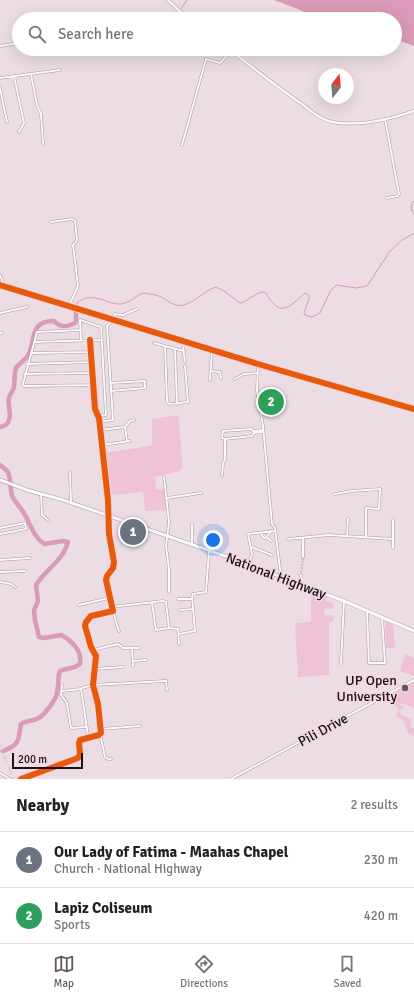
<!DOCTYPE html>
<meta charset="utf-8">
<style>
body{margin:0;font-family:Signika,sans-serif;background:#f6f6f6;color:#222}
.compass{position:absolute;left:318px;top:68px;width:36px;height:36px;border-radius:50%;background:#fff;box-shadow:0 4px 16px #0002;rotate:16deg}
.scale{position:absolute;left:12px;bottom:10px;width:71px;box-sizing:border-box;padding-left:4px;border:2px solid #1a1115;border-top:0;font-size:11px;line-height:14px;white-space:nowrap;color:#1a1115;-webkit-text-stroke:3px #f2d6e2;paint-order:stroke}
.you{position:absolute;left:213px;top:540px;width:14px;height:14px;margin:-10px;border:3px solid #fff;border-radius:50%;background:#1a73e8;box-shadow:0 0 0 6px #1a73e833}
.badge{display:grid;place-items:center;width:26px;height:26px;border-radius:50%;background:#64585d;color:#fff;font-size:13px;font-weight:700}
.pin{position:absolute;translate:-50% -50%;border:2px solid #fff;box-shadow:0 1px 4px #0006}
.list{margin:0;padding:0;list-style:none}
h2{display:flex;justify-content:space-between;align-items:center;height:52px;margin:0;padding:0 16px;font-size:17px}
h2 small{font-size:13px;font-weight:400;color:#767676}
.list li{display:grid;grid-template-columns:26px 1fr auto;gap:12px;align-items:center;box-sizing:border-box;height:56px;padding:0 16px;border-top:1px solid #e0e0e0}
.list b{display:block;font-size:15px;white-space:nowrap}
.list p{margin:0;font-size:13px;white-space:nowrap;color:#767676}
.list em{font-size:13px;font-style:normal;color:#767676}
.icon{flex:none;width:22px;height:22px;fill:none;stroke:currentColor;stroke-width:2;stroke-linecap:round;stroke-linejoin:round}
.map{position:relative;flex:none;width:414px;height:779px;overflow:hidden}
.search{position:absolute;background:#fff;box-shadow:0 4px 16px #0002;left:12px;right:12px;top:12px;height:44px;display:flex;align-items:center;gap:10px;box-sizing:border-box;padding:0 14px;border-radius:22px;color:#767676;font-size:15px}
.sheet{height:164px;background:#fff}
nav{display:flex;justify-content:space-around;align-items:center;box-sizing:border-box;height:56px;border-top:1px solid #e0e0e0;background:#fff;font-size:11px;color:#767676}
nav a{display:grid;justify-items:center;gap:2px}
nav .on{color:#64585d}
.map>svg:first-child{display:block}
.green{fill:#f0c2d6}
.water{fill:#da9ab8}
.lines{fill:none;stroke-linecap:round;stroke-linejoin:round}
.stream{stroke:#da9ab8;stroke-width:1}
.river{stroke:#da9ab8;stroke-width:4.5}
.minor-tunnel{stroke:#ccbec4;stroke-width:2;stroke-dasharray:2 1;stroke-linecap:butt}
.minor-casing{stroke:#a5999f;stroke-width:3}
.tertiary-casing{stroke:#a5999f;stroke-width:3.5}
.primary-casing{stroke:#a5999f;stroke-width:4}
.minor{stroke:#fcfafb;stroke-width:2}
.tertiary{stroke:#fcfafb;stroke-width:2.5}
.primary{stroke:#fcfafb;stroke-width:3}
.rail{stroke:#cdc8ca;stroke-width:1;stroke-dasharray:8 4;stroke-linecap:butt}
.cycleway-casing{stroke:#f2d6e2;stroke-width:8}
.cycleway{stroke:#e8590c;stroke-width:6}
.poi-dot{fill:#64585d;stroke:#f2d6e2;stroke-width:1.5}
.labels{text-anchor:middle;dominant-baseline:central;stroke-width:3;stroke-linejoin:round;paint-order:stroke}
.street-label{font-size:14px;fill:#1a1115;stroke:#f2d6e2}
.poi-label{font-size:14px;fill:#1a1115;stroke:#f2d6e2;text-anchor:end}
</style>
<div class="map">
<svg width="414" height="779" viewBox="0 0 414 779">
<rect width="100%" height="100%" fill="#ecdce3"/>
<path class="green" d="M178,415L183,467L180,471L155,477L156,490L166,489L169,510L145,511L143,492L111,495L104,453L138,448L152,445V419Z
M311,591L327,597L326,601L333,603V609L325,608L324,615L334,616L333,622H329V675L298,677L295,623L311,622Z
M385,620L393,625L395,648H386Z
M405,654L414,658V676L400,671Z
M414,682V708L401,703L400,705L405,707L399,711L401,715L412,719L410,727L414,728V736L409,734L403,720L396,715L399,710L389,696Z"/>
<path class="water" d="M274,0H414V46L395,39V19H318L298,9Z"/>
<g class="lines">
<path class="stream" d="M181,9L187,0
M175,19L179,13
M414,201L411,205L412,212L414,214
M76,310L77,303C93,290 107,305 121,304C130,303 135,296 143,293C148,294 154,294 159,296C165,298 170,304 176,305C189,309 204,290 216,287L224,291L240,303C249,301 255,292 265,292C268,296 271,302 275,305C284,315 298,299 305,293L309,295V299L304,313L305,315L312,317L320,313L330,292L336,285L356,288L367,286L390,251L402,240L414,233
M0,751H3"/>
<path class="river" d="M0,427C4,426 8,425 9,420C12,413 7,405 9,398C10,394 13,391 14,387C15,381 14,374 16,368C19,363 24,361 27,357C37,343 27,321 54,321C60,328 67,327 75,323L76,320V310
M0,465C2,467 6,469 7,471C12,477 9,490 13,498C16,503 21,508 24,513C31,525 33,536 44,544L63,541L68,542C63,561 46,569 36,585L38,601L34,610L35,620L39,637L44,638L61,635C72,641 82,650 80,664C72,670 69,667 60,671C57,679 59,685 57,693C55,701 46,713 39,718C34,721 27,720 21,724C18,740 21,744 3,751"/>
<path class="minor-tunnel" d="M301,575L303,557"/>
<g class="minor-casing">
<path id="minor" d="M0,46L19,43
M31,74L37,105L41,114L43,144
M14,76L24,123L19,132
M0,78L60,70
M0,88L7,122
M385,119L399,194L398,196L387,198
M182,145L206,59L220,63L231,51
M51,222L72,219L75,221L77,240L73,245L78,286L69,306
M0,275L2,280L1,285
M0,285L258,364L414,409
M0,313L27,307
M80,330L37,332L23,384L24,386L94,385
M0,333H2
M90,340L95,409L99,418L108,500V516
M81,341L80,320L101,327L106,415L98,416
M185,341L183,349L185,361
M34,342L101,340
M154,343L165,346
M175,349L177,404
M184,351L165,346L167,401L169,404L188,402L185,366
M31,353L91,352
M27,364L92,362
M258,364L257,391L263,426L272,524L275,528L281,577
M210,371L220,372L221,378
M24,374L93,373
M235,379L244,374L258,373
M210,380L212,350
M110,383L145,381V388L111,391
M99,422L113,420L107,326L110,323L115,314L123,315L137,309
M125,427L127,441
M252,429L254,433L252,436L225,439L222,438L223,431Z
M100,430L125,427L130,421L134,420
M253,431L263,430
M254,433L263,432
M102,445L130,441
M70,473L71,502
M222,475L223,464L225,459V439
M164,477L169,522L166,546L169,569V592
M41,494L42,515L48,520
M335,494L352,491L380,489L379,509L366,508V537
M167,498L201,493
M0,528L25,523L26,529L0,534
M261,533L263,537L265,538L267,537L271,531
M347,536L348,519
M267,537L271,541
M303,538V557
M288,539L329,535L393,539
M192,544V525
M251,547L272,555
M393,548V520
M0,560L30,558
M249,565L252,554L248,534L275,531
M0,572L25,571
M0,582L11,584L15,587
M300,584L301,575
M178,599H192
M152,603L156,630L169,628L178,629L179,644
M79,605L109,598
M111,607L163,601L166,602L169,628
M180,610L193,609
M113,611L118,629L119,631
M367,612L369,663H385L382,618
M179,634L195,631L192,596L193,594L206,592L209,551
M132,648L133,666
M93,650L118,644L123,648H139
M133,661L146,660
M341,663L344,601
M95,669L123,667
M62,685L61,695L67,703L71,728L87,727
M62,691L81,689
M101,729L140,726
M100,734L105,757L108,759H111
M88,736L81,689L82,688L93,685L165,681H166L167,690
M0,773L10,779
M231,779L414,680"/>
</g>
<g class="tertiary-casing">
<path id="tertiary" d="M168,0L188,19
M229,49C253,68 277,87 302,104C311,111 321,120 333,122C356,127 392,119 414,111
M21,779L78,758L80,754L79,743L80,740L99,735L101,733L98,704L93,685L96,656L91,647L85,626L86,622L91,616L113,611L106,580L114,565L109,534L108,516"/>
</g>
<g class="primary-casing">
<path id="primary" d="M0,480L27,490L63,500L231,558L344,601L414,631"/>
</g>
<use href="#minor" class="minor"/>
<use href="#tertiary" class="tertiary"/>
<use href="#primary" class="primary"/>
<path class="rail" d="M0,744L13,779"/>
<g class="cycleway-casing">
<path id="cycleway" d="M0,285L258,364L414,409
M21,779L78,758L80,754L79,743L80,740L99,735L101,733L98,704L93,685L96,656L91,647L85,626L86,622L91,616L113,611L106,580L107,576L113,568L114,562L109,534L108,500L99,418L95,409L90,340"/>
</g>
<use href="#cycleway" class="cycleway"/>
</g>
<circle class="poi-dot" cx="405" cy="688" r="4"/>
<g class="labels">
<g class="street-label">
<text transform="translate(276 576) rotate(21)">National Highway</text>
<text transform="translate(323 730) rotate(-28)">Pili Drive</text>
</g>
<g class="poi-label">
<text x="397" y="680">UP Open<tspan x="397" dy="16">University</tspan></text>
</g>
</g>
</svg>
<svg class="compass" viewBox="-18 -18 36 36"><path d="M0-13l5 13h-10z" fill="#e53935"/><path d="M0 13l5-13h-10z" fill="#767676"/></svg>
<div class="scale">200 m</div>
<div class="you"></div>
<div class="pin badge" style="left:133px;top:532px;background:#6b7280">1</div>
<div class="pin badge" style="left:271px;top:402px;background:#2e9e5b">2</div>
<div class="search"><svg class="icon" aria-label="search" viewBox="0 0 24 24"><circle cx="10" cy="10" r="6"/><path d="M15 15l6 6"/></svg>Search here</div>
</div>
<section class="sheet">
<h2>Nearby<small>2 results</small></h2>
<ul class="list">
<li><span class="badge" style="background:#6b7280">1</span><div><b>Our Lady of Fatima - Maahas Chapel</b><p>Church · National Highway</p></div><em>230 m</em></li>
<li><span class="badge" style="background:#2e9e5b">2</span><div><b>Lapiz Coliseum</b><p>Sports</p></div><em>420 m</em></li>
</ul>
</section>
<nav>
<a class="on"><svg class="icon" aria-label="map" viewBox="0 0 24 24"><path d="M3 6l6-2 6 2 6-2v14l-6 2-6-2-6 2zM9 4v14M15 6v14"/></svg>Map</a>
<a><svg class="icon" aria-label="directions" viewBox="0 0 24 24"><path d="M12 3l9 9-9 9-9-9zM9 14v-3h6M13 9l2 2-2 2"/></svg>Directions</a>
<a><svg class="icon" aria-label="saved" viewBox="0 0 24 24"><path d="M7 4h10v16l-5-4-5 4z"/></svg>Saved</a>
</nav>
